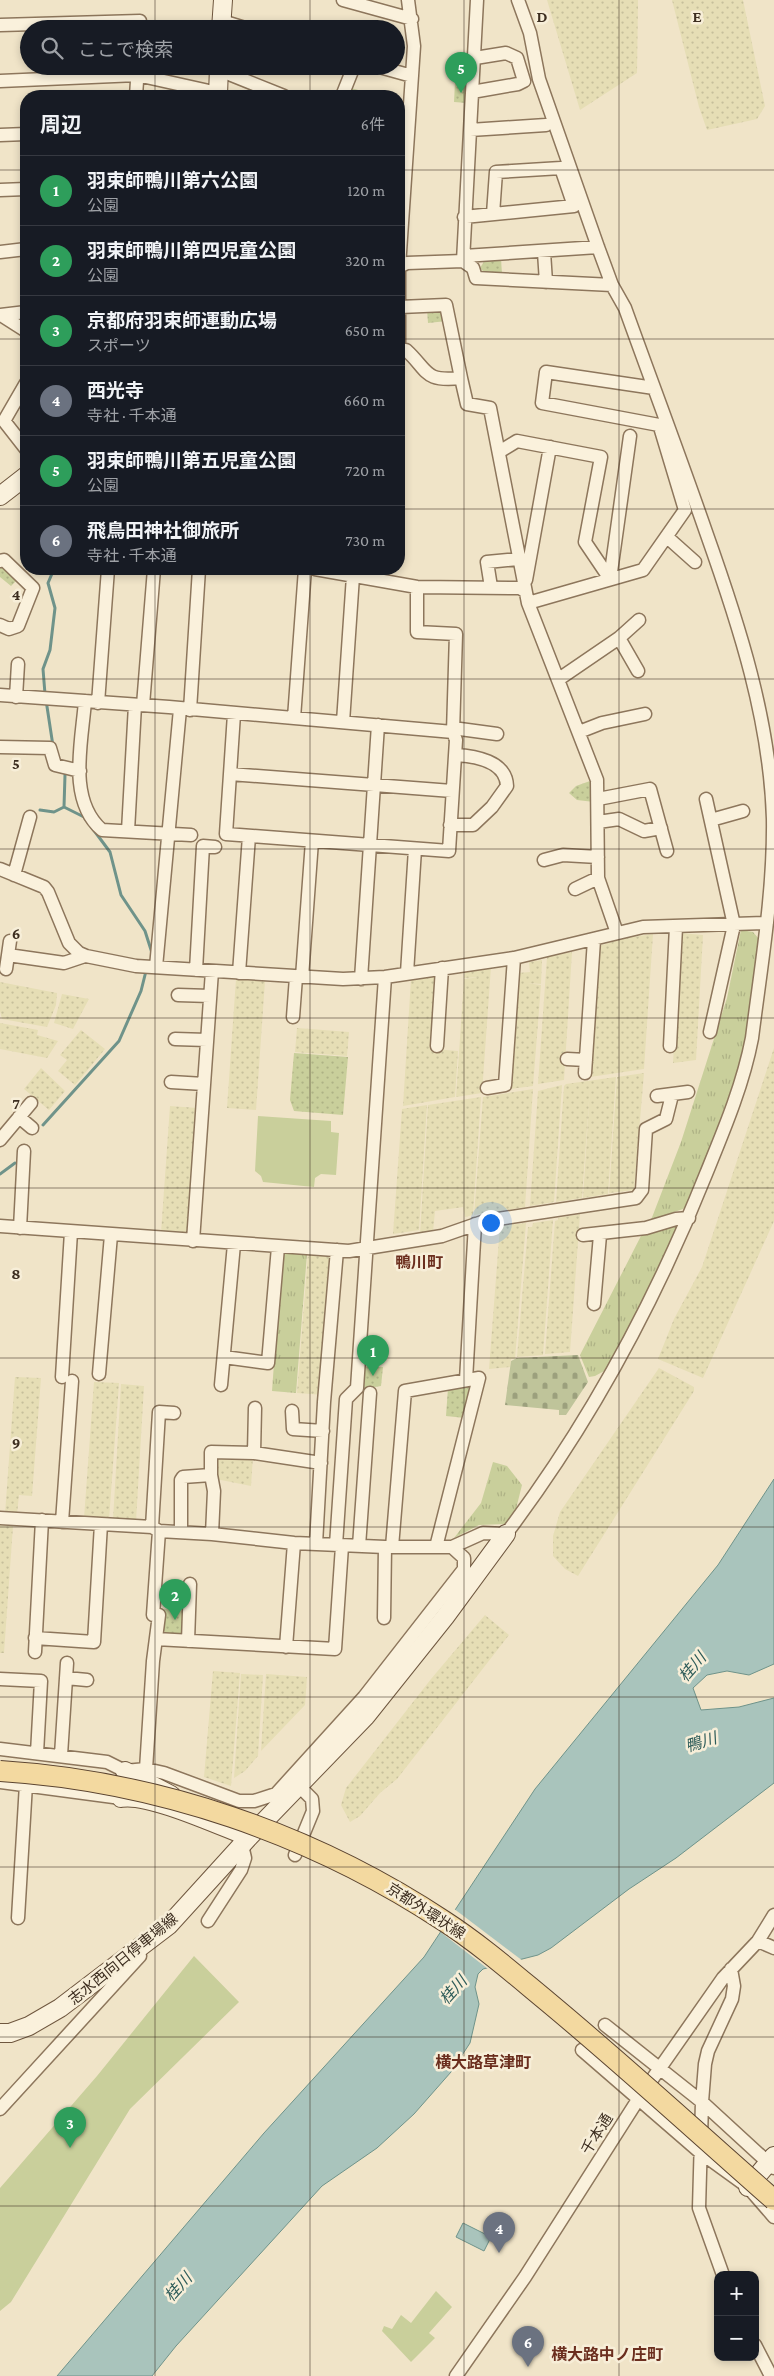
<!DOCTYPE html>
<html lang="ja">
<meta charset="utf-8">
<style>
body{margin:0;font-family:"Crimson Pro","Noto Sans JP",serif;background:#242831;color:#f1f3f6}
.controls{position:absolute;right:15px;bottom:15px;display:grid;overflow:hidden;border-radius:10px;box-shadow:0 2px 8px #0003}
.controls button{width:45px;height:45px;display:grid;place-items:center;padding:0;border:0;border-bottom:1px solid #363941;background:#171b24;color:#f1f3f6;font:25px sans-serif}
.you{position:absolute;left:490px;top:1222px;width:18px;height:18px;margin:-12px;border:4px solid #fff;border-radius:50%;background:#1a73e8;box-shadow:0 0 0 8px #1a73e833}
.badge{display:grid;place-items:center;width:32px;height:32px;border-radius:50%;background:#ea580c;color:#fff;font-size:16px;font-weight:700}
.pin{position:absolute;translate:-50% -41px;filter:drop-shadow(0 1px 2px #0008)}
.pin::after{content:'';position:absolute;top:26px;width:18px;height:15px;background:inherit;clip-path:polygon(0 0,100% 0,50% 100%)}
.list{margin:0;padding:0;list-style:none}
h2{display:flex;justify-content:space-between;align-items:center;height:65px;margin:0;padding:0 20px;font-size:21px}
h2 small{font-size:16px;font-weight:400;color:#9ea1a6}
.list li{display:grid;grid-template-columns:32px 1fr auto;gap:15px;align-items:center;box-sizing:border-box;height:70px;padding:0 20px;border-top:1px solid #363941}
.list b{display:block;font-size:19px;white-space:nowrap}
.list p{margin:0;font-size:16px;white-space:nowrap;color:#9ea1a6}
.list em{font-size:16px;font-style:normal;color:#9ea1a6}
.icon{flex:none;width:28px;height:28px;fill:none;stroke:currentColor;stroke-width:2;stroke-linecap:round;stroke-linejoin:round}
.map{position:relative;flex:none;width:774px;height:2376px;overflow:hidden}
.search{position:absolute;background:#171b24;box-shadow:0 2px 8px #0003;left:20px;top:20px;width:385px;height:55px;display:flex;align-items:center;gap:12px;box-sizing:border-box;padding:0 18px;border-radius:28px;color:#9ea1a6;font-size:19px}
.panel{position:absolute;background:#171b24;box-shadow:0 2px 8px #0003;left:20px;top:90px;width:385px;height:485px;border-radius:20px}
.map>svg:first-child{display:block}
.farmland{fill:url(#farmland-dots)}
.grass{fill:url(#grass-tufts)}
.cemetery{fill:url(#cemetery-stones)}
.park{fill:url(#park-dots)}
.pitch{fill:#c9cf9b}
.water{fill:#a9c4bc;stroke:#6f938a}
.pier{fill:#f0e4c8}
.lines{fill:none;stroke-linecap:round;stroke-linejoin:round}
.stream{stroke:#6f938a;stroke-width:3}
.street-casing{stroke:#8d765c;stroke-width:15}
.secondary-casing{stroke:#6f573f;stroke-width:20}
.street{stroke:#faf1dc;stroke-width:12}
.secondary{stroke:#faf1dc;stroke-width:18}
.primary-bridge-casing{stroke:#5b4430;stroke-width:22;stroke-linecap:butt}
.primary-bridge{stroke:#f3d9a0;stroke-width:20}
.grid{fill:none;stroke:#3d2e20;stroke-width:1;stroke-opacity:0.55}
.labels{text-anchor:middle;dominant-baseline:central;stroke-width:5;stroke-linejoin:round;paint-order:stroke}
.street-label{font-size:15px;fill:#3d2e20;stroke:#f7eed8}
.neighbourhood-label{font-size:16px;font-weight:bold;fill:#6b2e1e;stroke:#f7eed8}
.water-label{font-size:16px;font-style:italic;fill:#2f5d5a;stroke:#f7eed8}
.grid-label{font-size:16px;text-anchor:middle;font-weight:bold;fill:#3d2e20;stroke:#f7eed8;stroke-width:5;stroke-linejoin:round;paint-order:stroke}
</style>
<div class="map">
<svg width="774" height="2376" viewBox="0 0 774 2376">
<defs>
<pattern id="farmland-dots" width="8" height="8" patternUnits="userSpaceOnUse" patternTransform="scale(1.25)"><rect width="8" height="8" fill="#e6deb5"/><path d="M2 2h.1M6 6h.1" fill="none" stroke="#c6bf9b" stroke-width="1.8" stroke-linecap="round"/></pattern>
<pattern id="grass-tufts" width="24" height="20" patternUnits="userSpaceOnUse" patternTransform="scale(1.25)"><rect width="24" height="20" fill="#c9cf9b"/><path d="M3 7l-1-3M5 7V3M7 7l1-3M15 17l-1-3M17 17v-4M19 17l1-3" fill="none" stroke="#aeb285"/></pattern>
<pattern id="cemetery-stones" width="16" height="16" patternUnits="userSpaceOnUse" patternTransform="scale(1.25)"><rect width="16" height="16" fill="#bfc49a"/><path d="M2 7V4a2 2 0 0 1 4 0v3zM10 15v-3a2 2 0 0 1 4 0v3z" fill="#9ca07d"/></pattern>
<pattern id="park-dots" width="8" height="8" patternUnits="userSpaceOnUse" patternTransform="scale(1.25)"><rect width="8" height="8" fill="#c9cf9b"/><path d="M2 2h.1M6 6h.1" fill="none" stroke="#aeb285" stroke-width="1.8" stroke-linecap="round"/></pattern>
</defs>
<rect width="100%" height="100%" fill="#f0e4c8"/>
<path class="farmland" d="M547,0H638L637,73L580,110Z
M672,0H743L765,106L757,119L707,130L699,107Z
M680,933L703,935L696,1060L673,1063Z
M653,934L644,1069L590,1077L599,946L625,938Z
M572,952L564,1080L538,1084L547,957Z
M542,960L541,984L527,983L541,985L533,1086L510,1089L516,987L520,983H518V973L530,972L529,962Z
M491,967L482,1093L456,1097L464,979L481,977L464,978L465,971Z
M437,976L433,1049L458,1051L455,1097L403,1106L411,979Z
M236,979L265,981L256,1110L227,1108Z
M0,982L57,993L56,1005L47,1027L2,1019L0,1011Z
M62,994L89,999L73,1029L54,1023Z
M0,1023L38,1030L37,1035L58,1041L47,1058L0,1049Z
M297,1028L349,1032L347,1056L295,1052Z
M81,1030L105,1049L75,1085L58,1071L67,1060L60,1055Z
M774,1048V1221L703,1378L658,1359L674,1319L702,1267Z
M41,1068L65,1091L49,1110L24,1089Z
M644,1073L634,1190L609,1193L617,1077Z
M616,1077L608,1194L583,1198L590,1087L582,1198L556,1202L564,1086L566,1084Z
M562,1085L554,1202L530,1206L538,1091Z
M533,1089L525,1207L474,1215L483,1097Z
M481,1097L473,1215L465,1217L463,1207L435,1211L433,1232L420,1234L428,1105Z
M427,1105L419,1230L393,1234L402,1109Z
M170,1106L197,1108L188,1230L183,1235L161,1233Z
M580,1214L570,1352L545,1354L555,1221L558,1220V1218Z
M553,1220L543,1355L517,1357L528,1227H532L533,1223Z
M526,1223L515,1359H511L510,1367L489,1369L500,1226Z
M308,1254L331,1255L324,1395L297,1393Z
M659,1368L694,1387V1391L578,1576L565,1569L553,1556V1536L560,1512Z
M15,1377L41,1378L32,1496L19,1495L17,1514H5Z
M94,1382L119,1383L109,1520L84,1518Z
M121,1384L144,1386L136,1521L113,1520Z
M215,1454L253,1456L251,1486L216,1479Z
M0,1525L13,1526L4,1653H0Z
M485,1615L509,1635L397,1779L380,1793L360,1816L350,1822L341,1805L346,1788L431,1679Z
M213,1671L240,1673L231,1786L204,1777Z
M241,1674L263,1675L258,1756L245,1771L234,1778Z
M266,1674L307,1677L305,1705L261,1751Z"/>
<path class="grass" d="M741,930L753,932L759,939L744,1054L690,1203L683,1209L651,1220L681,1142L727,998Z
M676,1225L680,1230L657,1280L606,1370L595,1376L589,1377L580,1355L642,1234Z
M282,1252L307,1254L296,1393L272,1391Z
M493,1462L507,1466L522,1485L515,1513L506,1524L479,1525L454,1538L481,1503Z"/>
<path class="cemetery" d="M578,1355L588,1382L566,1415H559V1410L505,1405L511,1361L517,1358Z"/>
<path class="park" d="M455,82L469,83L467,103L454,102Z
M351,88L380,96H347Z
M399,102L407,104L405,130L399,131Z
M501,259L502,274L485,273L480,268L485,260Z
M427,309H440L447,321L428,323Z
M7,566L19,578L11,586L0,577V568Z
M590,781L593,787L594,802L577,800L569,793L576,786Z
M294,1053L348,1057L343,1115L294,1111L290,1100Z
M364,1366L383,1367L381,1386L363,1389Z
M468,1385L472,1390L465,1418L446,1416L448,1388Z
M164,1609L187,1611L186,1635H168L162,1629Z"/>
<path class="pitch" d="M258,1116L331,1121V1132L339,1133L336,1175L321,1174L315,1178L314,1187L263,1182L261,1176L255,1171Z
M194,1956L239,2002L130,2109L11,2302L0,2311V2188L97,2076Z
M436,2291L452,2307L429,2333L435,2338L411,2362L382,2331L384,2326L392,2329L401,2315L411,2323Z"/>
<path class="water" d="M774,1479V1664L749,1675L727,1671L707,1675L693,1688L701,1710L739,1707L774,1698V1783L676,1858L629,1889L551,1948L538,1955L483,1969L478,1974L475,1987L479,2004L470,2043L451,2072L414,2114L377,2148L322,2186L176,2346L152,2376H57L264,2133L424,1957L535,1789L718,1565Z
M463,2223L491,2237L484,2251L456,2237Z"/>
<path class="pier" d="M453,1908L523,1961L488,1969L438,1930Z"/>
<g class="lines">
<path class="stream" d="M45,694L43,669L50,650L55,608L48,583L54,569
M46,700L53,746
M65,775L64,807L84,817L110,852L121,895L145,931L152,953
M40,810L54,812L64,807
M43,1125L119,1041L141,991L146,971
M0,1174L15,1163"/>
<g class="street-casing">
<path id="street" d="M343,0L412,19
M222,21L248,29
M0,25L140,21V29
M376,66L412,76
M219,70L284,96
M0,81L137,75L218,93
M472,92L518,84L524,81L517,58L506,53L475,58
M136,96L138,66
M342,96L354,66
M470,130L546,125
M0,135L26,134
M0,190L26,189
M464,217L574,206L561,168L496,172L493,214
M0,252L26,249
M544,252L546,282
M464,256L598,247
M463,261L477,0
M399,267L407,263L463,261L473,268L476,278L612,285
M0,315L26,312
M1,315L26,331
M399,350V267L414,46L408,0
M399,350H406C429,371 423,382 461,378L446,305L400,307
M461,378L467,404L490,408L528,603L597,780L598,878L617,933
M26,383L4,421L26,449
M654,388L546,372L542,403L659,425
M499,452L517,441L601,457L585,542L610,579
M667,537L695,562
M0,561L4,560L33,588L18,626L9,629L0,625
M315,569L417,587L520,588L525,591
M610,579L630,436
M526,580L550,447
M491,587L487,562L518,559
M528,603L643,570L685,510L660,427
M619,638L638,671
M559,679L619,638L639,620
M0,695L169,707L453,732L460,729L497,734
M16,697L18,664
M85,701C82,742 67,800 102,830L191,835
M98,703L108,569
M143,705L154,569
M190,710L199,569
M234,714L226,834L449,851L456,740L453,732L456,634L417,632V587
M294,718L305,569
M343,722L353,576
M579,732L602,723L645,714
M0,747L50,748L55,765L80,771
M230,774L452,791
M598,799L650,789L667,851
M706,799L734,925L710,1032
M711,820L743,811
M598,822L619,819L644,831L661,828
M450,825H473L492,807L507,786C506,761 475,756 455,755
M128,831L135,705
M544,860L563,855L598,857
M0,869L44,887L48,892L69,943L79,953L86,956L136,966L343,979L385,977L514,958L643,927L767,923
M14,875L30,817
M575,889L598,878
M10,941L8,955L64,963L85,956
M156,967L180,709
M6,969L8,955
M196,970L203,846L215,847
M239,973L249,836
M407,973L415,849
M302,977L312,841
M361,979L378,725
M178,995L210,996
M293,1017L296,977
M175,1039L207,1040
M437,1046L442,968
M670,1046L676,927
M567,1059L586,1060
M585,1073L594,940
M171,1082L204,1084
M487,1088L505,1085L514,958
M657,1096L688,1092
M19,1117L32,1128
M0,1140L31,1103
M0,1226L349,1251L442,1236L485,1221L636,1198L642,1190L646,1129L666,1119L672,1095
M20,1228L24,1151
M583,1235L646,1228L676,1219L689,1218
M193,1241L212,971
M594,1304L600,1235
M224,1357L268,1363L278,1247
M99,1374L111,1235
M62,1377L71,1232
M466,1380L475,1224
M221,1385L234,1244
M292,1411L293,1429L323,1431
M254,1453L255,1408
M0,1518L152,1527L159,1531L212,1534L294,1543L385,1547H452L483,1533L506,1534C589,1424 655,1302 706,1174C724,1130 743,1085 752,1038C761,966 774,892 773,819C770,720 739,625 706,532C680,457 652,383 625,308L612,285L598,247L539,79L530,33L518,0
M62,1522L72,1381
M152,1527L159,1412L174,1413
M181,1531V1480L183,1477L211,1475
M212,1534L214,1491L211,1475V1452L254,1453L321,1463
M316,1544L324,1402L337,1250
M336,1545L346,1399L357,1388L385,977
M359,1546L370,1393
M392,1547L405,1391L479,1378L436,1547
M384,1618L385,1547
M35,1638L94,1642L101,1524
M156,1639L335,1649L342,1546
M188,1641L190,1584
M286,1647L294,1543
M35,1652L42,1520
M66,1678L87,1680
M0,1679L41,1681L37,1753
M0,1749L107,1762L125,1771L146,1769L164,1773L239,1801H254L276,1794L364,1697L464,1569V1558L452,1547
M61,1755L67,1663
M146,1769L153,1661L159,1615H153L159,1531
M0,1782L121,1798V1791
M295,1855L313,1811L312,1799L299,1786
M18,1918L26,1784
M208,1921L241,1870L245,1858L242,1845
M758,1941L774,1948
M605,2025L702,2102L774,2168
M582,2050L701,2153L748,2187L774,2217
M0,2109L140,1956
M723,2275L699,2208L702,2102L705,2064L708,2051L732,1999L734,1986L731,1969
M755,2345L771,2376
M456,2376L525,2277L639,2098L723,1978L758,1941L774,1915"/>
</g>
<g class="secondary-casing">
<path id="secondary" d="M221,29L223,0
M218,96L219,66
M0,496L26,476
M125,1771L171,1795
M121,1798C149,1793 220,1826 249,1837
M0,2033H10L29,2026L60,2008L169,1925L249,1837L366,1716L445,1617L506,1534
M748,2187L774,2156"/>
</g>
<use href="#street" class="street"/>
<use href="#secondary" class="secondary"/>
<g class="primary-bridge-casing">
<path id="primary-bridge" d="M0,1771C158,1781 312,1834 444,1921C481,1945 514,1974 548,2002C625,2066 699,2134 774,2200"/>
</g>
<use href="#primary-bridge" class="primary-bridge"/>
</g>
<path class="grid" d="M155,0V29M310,0V29M464,0V2376M619,0V2376M155,66V96M310,66V96M0,170H26M399,170H774M0,339H26M399,339H774M0,509H26M399,509H774M155,569V2376M310,569V2376M0,679H774M0,849H774M0,1018H774M0,1188H774M0,1358H774M0,1527H774M0,1697H774M0,1867H774M0,2037H774M0,2206H774"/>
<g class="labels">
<g class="street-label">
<text transform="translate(426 1911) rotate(33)">京都外環状線</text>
<text transform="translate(123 1959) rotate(-39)">志水西向日停車場線</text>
<text transform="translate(597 2134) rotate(-58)">千本通</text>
</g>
<g class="neighbourhood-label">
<text x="419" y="1262">鴨川町</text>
<text x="483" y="2062">横大路草津町</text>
<text x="607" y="2354">横大路中ノ庄町</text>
</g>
<g class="water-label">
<text transform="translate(692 1667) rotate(-49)">桂川</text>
<text transform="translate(701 1742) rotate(-17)">鴨川</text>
<text transform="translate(453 1990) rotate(-48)">桂川</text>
<text transform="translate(178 2287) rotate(-48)">桂川</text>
</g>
</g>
<g class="grid-label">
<text x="542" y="22">D</text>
<text x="697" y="22">E</text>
<text x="16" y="600">4</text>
<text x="16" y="769">5</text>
<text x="16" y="939">6</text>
<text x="16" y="1109">7</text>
<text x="16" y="1279">8</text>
<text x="16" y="1448">9</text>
</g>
</svg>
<div class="controls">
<button>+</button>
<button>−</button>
</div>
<div class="you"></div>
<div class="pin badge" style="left:373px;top:1376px;background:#2e9e5b">1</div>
<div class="pin badge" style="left:175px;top:1620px;background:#2e9e5b">2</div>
<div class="pin badge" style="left:70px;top:2148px;background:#2e9e5b">3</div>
<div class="pin badge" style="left:499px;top:2253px;background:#6b7280">4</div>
<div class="pin badge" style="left:461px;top:93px;background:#2e9e5b">5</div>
<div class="pin badge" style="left:528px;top:2367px;background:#6b7280">6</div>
<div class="search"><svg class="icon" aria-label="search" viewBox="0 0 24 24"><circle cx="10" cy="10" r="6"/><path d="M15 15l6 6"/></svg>ここで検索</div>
<section class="panel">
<h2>周辺<small>6件</small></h2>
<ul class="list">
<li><span class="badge" style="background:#2e9e5b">1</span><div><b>羽束師鴨川第六公園</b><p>公園</p></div><em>120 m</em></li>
<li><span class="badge" style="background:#2e9e5b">2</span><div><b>羽束師鴨川第四児童公園</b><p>公園</p></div><em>320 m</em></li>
<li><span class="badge" style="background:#2e9e5b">3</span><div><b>京都府羽束師運動広場</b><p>スポーツ</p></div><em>650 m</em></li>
<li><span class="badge" style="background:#6b7280">4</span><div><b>西光寺</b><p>寺社 · 千本通</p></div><em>660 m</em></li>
<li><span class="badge" style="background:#2e9e5b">5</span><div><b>羽束師鴨川第五児童公園</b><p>公園</p></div><em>720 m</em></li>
<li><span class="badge" style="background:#6b7280">6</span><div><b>飛鳥田神社御旅所</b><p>寺社 · 千本通</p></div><em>730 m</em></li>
</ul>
</section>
</div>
